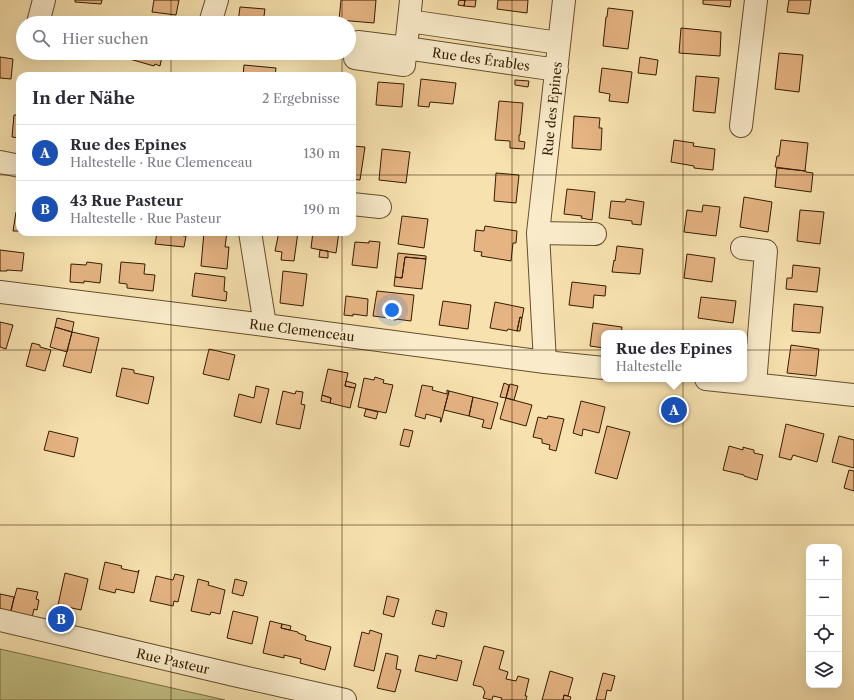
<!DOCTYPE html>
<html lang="de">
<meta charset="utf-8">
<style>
body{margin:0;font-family:"Libre Caslon Text",serif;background:#f7f7f7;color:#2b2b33}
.controls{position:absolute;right:12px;bottom:12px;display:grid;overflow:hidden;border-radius:8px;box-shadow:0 4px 16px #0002}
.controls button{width:36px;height:36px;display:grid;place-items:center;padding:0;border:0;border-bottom:1px solid #e1e1e2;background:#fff;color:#2b2b33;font:20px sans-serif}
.you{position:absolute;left:392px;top:310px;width:14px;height:14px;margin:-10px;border:3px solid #fff;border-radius:50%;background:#1a73e8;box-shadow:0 0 0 6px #1a73e833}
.badge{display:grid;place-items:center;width:26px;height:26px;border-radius:50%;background:#8f2418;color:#fff;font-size:13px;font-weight:700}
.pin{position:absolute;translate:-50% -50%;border:2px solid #fff;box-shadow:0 1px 4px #0006}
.popup{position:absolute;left:601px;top:330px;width:146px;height:52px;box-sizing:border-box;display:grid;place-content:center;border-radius:8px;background:#fff;filter:drop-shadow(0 1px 3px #0005);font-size:13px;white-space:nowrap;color:#7c7c81}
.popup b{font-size:15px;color:#2b2b33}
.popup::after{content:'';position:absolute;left:50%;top:100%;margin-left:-8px;border:8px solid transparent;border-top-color:#fff}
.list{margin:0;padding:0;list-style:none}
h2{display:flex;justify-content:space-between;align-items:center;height:52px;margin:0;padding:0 16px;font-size:17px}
h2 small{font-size:13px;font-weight:400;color:#7c7c81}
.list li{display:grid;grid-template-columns:26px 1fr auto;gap:12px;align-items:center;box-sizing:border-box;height:56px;padding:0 16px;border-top:1px solid #e1e1e2}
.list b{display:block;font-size:15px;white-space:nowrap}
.list p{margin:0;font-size:13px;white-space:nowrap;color:#7c7c81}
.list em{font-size:13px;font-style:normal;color:#7c7c81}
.icon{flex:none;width:22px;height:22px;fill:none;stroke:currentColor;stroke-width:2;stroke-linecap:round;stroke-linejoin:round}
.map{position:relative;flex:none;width:854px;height:700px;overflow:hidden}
.search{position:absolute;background:#fff;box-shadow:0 4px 16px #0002;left:16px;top:16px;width:340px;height:44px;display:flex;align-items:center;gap:10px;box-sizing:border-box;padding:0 14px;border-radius:22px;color:#7c7c81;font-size:15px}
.panel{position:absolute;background:#fff;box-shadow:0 4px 16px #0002;left:16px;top:72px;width:340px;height:164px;border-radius:12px}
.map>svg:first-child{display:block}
.green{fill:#c3c186;stroke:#7c6f44}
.building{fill:#e6b483;stroke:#341d02}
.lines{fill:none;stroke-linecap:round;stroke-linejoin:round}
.minor-casing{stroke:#654e2d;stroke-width:24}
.minor{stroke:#faeccb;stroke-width:22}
.grid{fill:none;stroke:#341d02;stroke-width:1;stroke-opacity:0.55}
.labels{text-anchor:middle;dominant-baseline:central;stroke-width:3.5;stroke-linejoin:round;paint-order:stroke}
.street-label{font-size:13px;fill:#341d02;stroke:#faeccb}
</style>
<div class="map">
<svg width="854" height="700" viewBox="0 0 854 700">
<rect width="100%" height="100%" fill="#f7e2af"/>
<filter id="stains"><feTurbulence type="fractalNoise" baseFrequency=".005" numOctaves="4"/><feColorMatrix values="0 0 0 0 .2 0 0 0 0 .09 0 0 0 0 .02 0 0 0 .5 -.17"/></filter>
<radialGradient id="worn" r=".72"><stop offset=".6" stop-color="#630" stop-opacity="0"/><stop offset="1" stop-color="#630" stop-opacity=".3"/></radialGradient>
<path class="green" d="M0,649L225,700H0Z"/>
<path class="building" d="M75,0H102L101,4L75,2Z
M154,0H179L176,15L152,12Z
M341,0H376L374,23L339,20Z
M459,0H465L464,6L458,5Z
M460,0H476L475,7L464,6L465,0Z
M498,0H528L527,13L497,9Z
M703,0H731L730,7L703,4Z
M789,0H811L809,14L787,12Z
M240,7L265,9L263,23H235H238Z
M608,8L633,11L628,49L603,46L606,17H607Z
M681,28L721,32L720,56L679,53Z
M69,53H94L93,59L69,56Z
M131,53H135L133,60L129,59Z
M135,53H158L157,55L162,56L160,66L155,64L154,66L133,60Z
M779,53L803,55L799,92L775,89Z
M0,57L13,59L11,79L0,78Z
M640,57L658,60L656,75L638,73Z
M244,65L276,68L275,76H243Z
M602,68L632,72L628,103L609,101L610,94L599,92Z
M696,76L719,78L715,113L693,111Z
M421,79L456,83L453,104L430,102L429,107L418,106Z
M515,80L529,81L528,87L515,85Z
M378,82L404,84L402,107L376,105Z
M499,101L523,103L520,135H519V141L525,142L524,149L510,148V141L495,140Z
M14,115H20V138L12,137Z
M574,116L600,118L599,128H602L601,150L572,148Z
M674,140L694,143L693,146L715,149L713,170L694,168V166L671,162Z
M781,140L808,143L805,171L775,167L777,156H779Z
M352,146L365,147L360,180L352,179Z
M382,149L410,152L406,183L379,180Z
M777,168L806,171V172L813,173L811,192L775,187Z
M496,173L519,175L516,203L494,201Z
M567,189L595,192L592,220L581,218L582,216L564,214Z
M744,197L772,202L768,232L740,227Z
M626,199L644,202L641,225L632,224V221L609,218L611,201L625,202Z
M703,205L720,207L716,236L684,232L687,210L702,212Z
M800,210L824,212L820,244L797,241Z
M16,212H20V231H13Z
M402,216L428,219L424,248L398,244Z
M485,226L517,231L516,243H513L511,261L481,256L482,252L474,251L476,230L484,231Z
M26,232H44V234Z
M159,232H183V236H186L184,247L155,244L157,233H159Z
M204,232H227L225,247H229L227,269L201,266Z
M279,232H298L294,261L281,260L282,252L275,251Z
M313,232H339L336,253L311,248Z
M369,241L380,242L377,268L352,265L355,242L369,243Z
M617,246L643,249L640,274L612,272L614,260L615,261Z
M0,250L24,253L22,271L7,270V271H0Z
M320,250L328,251V258L319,257Z
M398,253L426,256V259L405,257L402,278L395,277Z
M687,254L715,258L712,282L684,278Z
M405,257L426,259L422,289L394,286L395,277L402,278Z
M87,262L102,264L100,283L84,281V283L70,282L71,264L86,265Z
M121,262L145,264L144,274L155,275L153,291L127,288V284L119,283Z
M793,265L820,268L817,292L786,289L787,278H792Z
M283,271L307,274L303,306L280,303Z
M195,273L225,277L224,291L227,292L226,301L192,296Z
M572,282L606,286L605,296L594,295L593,308L569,305Z
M377,291L414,295L411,321L396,319V320L389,319V318L373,316Z
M346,296L368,299L367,316L353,314V316L344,315Z
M701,297L736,301L733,323L698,318Z
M443,301L471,305L468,329L439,325Z
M495,302L524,308L522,318L520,317L517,331L508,329L507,331L490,328Z
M794,304L823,307L820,333L792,331Z
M520,317L522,318L520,331H517Z
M57,318L74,322L72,332L55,327Z
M0,322L13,325L6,349L0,347Z
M593,323L622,327L621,333H604V348L590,346Z
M55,327L72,332L67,352L50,347Z
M72,332L99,338L91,373L63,366Z
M32,343L40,345V347L51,350L45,371L26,366Z
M791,345L819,349L816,376L787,373Z
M209,349L235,355L229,380L203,374Z
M122,368L134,370V373L154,377L148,404L116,396Z
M328,369L348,373L345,386L355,388L350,408L330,403L331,398L322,395Z
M375,377L384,380L383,383L393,385L386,413L358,407L364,378L374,380Z
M346,381L356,384L355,388L345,386Z
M504,383L509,385L506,398L500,397Z
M510,384L518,386L514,400L506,398Z
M422,385L433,387L432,390L447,394V390L449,391L441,422H440L441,418L426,414L425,419L415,416Z
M256,386L269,389L261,423L234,416L239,394L254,398Z
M283,391L295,394L296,391L303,392L301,404L305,405L300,429L276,424Z
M449,391L473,397L469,416L444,410Z
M322,395L331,398L330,403L321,401Z
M473,397L498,403L491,429L482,427L484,420L469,416Z
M506,398L532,405L526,426L500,419Z
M581,401L605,407L599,433L583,429L582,436L573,433Z
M366,409L378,412L376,419L364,416Z
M548,416L564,419L556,451L549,449L550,445L542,443V439L533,437L538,417L547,419Z
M786,424L824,434L817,462L793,455L791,460L779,457Z
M607,426L630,432L617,479L595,473Z
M404,429L413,431L409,447L400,445Z
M49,431L78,438L74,457L44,450Z
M839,436L854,440V468L832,462Z
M729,446L743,450V447L746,448L754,450V453L763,455L757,480L744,476V475L723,470Z
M849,470L854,471V491L844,488Z
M105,562L122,566L121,568L123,569L138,572L139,570L134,593L116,589L115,593L99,589Z
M65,573L88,579L81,610L58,605Z
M175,574L184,576L178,602L174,601L173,606L150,601L156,576L173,580Z
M198,579L209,582L208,585L225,590L220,614L211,612L210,615L191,611Z
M235,579L247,582L243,596L232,593Z
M17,588L38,592L36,599L39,600L37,610L34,609L32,618L10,613Z
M0,594L14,597L11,612L0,609Z
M387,596L399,599L394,617L383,614Z
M436,610L447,613L444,627L432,624Z
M233,611L258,617L252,644L227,638Z
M270,621L282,624L281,628L298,632V633L306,636L305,640L331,647L325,670L300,663L301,659L284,655V658L263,653Z
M282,624L291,626L290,630L281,628Z
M370,630L382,634L374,671L354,666L362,632L369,634Z
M484,646L504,651L499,669L508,672L506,679L516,681L518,676L529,679L525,696H527L526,700H501L502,698L493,696L492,700L483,698L485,692L482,687L473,685Z
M386,653L398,656L396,669L401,670L395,692L377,688Z
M419,655L436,659L437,655L462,661L457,681L415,671Z
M550,671L573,678L568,696L564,695L563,700H542Z
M603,673L615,676L611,691L607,690L605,700H596Z
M564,695L571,697L570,700H563Z"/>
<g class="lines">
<g class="minor-casing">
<path id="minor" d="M411,0C409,22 406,44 404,65L355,58L358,42L406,48L557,70
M409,21L559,43
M38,23L44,0
M210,23L217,0
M741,126L756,0
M0,162L20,166
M352,204L380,207
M250,232L265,325
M538,233L595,234
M742,248L766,251L755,384
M0,292L265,325L545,362L604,368
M545,362L538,233L564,0
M706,379L854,395
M0,620L234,675L345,700"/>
</g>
<use href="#minor" class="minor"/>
</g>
<path class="grid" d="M171,0V23M342,0V23M512,0V700M683,0V700M171,53V76M342,53V76M0,175H20M352,175H854M171,232V700M342,232V700M0,350H854M0,525H854"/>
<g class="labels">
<g class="street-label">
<text transform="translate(481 59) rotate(8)">Rue des Érables</text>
<text transform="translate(552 109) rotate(-84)">Rue des Epines</text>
<text transform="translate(302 330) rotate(7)">Rue Clemenceau</text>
<text transform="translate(173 661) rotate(13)">Rue Pasteur</text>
</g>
</g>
<rect width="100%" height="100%" filter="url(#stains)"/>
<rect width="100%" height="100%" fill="url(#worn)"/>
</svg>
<div class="controls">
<button>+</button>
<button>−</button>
<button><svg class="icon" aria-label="locate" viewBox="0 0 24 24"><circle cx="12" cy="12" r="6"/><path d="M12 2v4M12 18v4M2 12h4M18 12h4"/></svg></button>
<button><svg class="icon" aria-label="layers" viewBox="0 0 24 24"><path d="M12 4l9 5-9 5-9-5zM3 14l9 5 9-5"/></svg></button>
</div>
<div class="you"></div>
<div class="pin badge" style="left:674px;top:410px;background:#1a4fb4">A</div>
<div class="popup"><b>Rue des Epines</b>Haltestelle</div>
<div class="pin badge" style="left:61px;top:619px;background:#1a4fb4">B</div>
<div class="search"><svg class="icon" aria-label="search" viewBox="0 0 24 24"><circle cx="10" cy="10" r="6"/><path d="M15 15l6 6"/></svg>Hier suchen</div>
<section class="panel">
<h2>In der Nähe<small>2 Ergebnisse</small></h2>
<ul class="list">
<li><span class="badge" style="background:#1a4fb4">A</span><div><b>Rue des Epines</b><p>Haltestelle · Rue Clemenceau</p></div><em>130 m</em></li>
<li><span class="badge" style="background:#1a4fb4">B</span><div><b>43 Rue Pasteur</b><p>Haltestelle · Rue Pasteur</p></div><em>190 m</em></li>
</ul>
</section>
</div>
